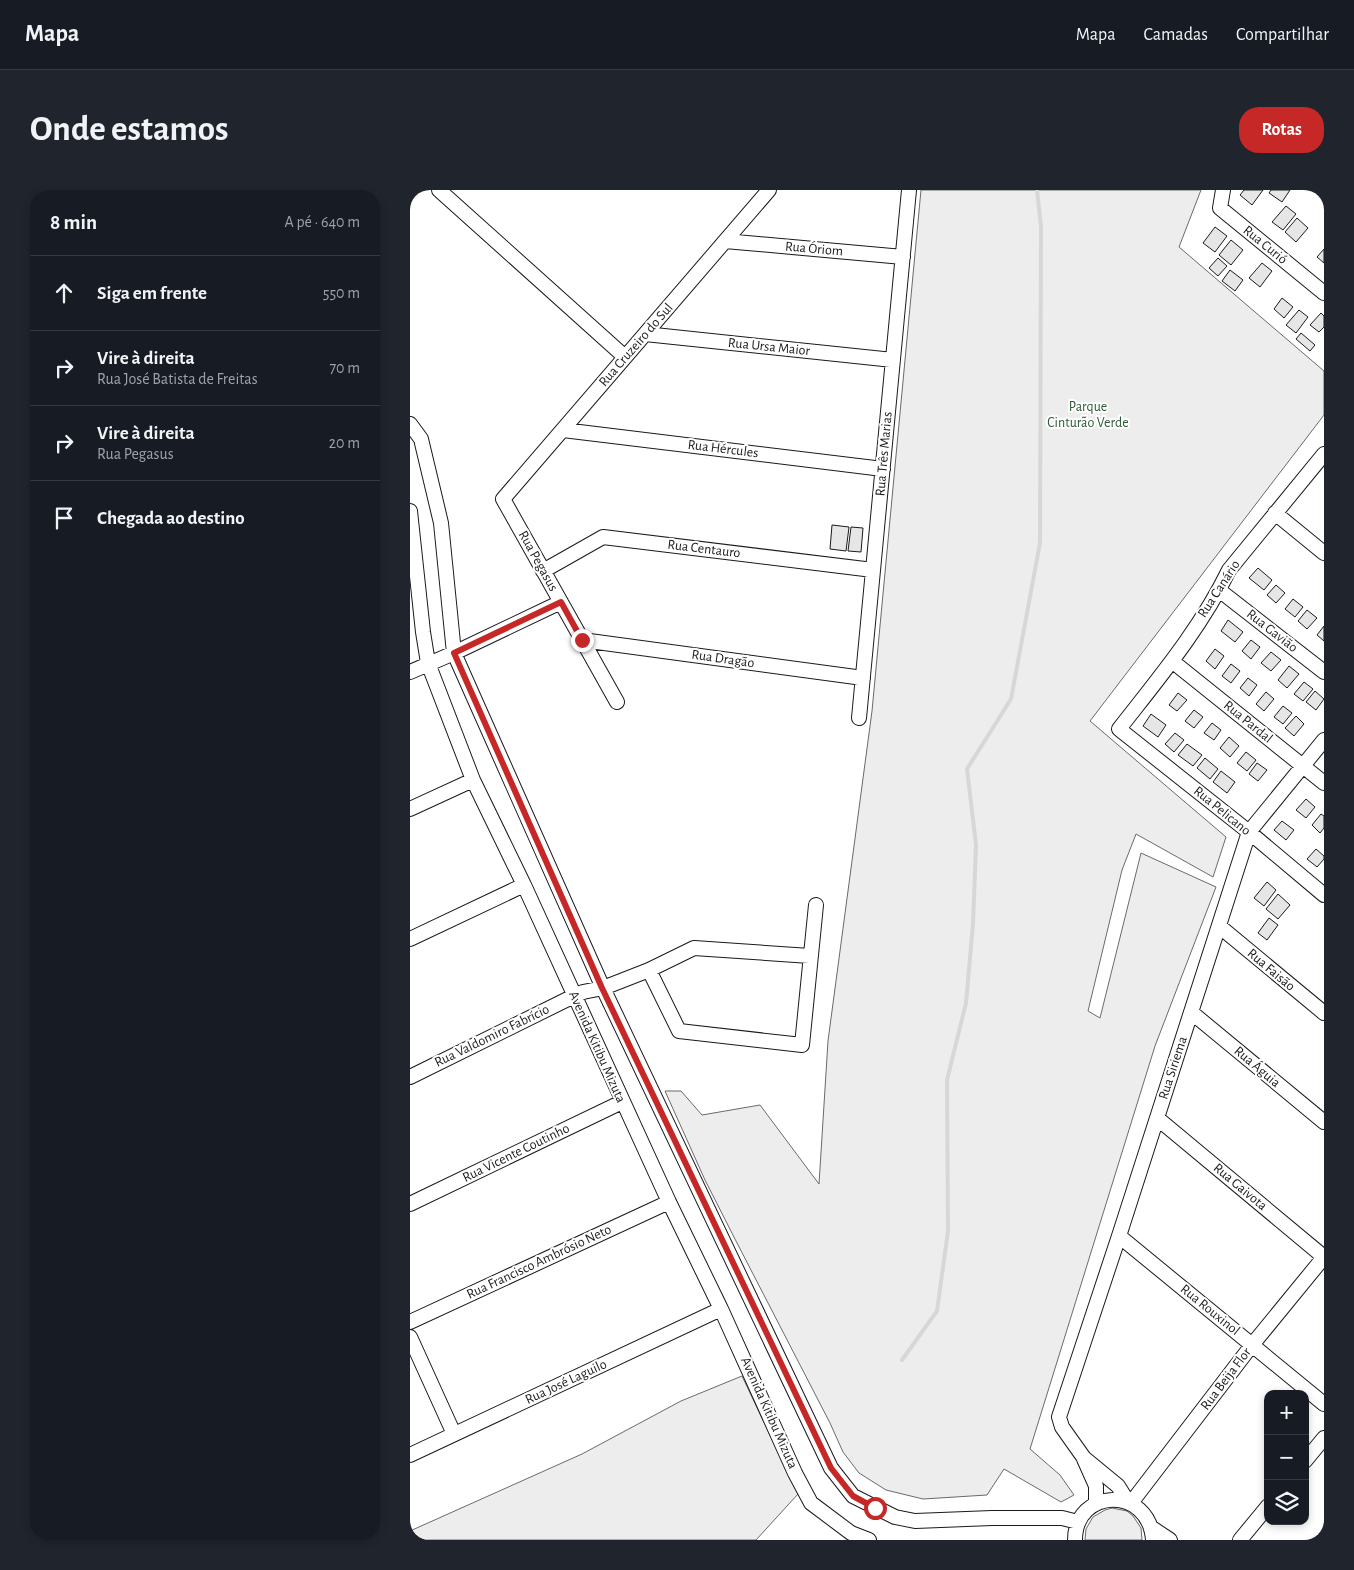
<!DOCTYPE html>
<html lang="pt">
<meta charset="utf-8">
<style>
body{margin:0;font-family:"Alegreya Sans",sans-serif;background:#20242c;color:#f1f3f6}
.controls{position:absolute;right:15px;bottom:15px;display:grid;overflow:hidden;border-radius:10px;box-shadow:0 2px 8px #0003}
.controls button{width:45px;height:45px;display:grid;place-items:center;padding:0;border:0;border-bottom:1px solid #363941;background:#171b24;color:#f1f3f6;font:25px sans-serif}
.stop{position:absolute;width:15px;height:15px;margin:-11px;border:4px solid #c62828;border-radius:50%;background:#fff}
.stop.end{background:#c62828;border-color:#fff;box-shadow:0 1px 5px #0008}
.list{margin:0;padding:0;list-style:none}
h2{display:flex;justify-content:space-between;align-items:center;height:65px;margin:0;padding:0 20px;font-size:21px}
h2 small{font-size:16px;font-weight:400;color:#9ea1a6}
.list li{display:grid;grid-template-columns:32px 1fr auto;gap:15px;align-items:center;box-sizing:border-box;height:75px;padding:0 20px;border-top:1px solid #363941}
.list b{display:block;font-size:19px;white-space:nowrap}
.list p{margin:0;font-size:16px;white-space:nowrap;color:#9ea1a6}
.list em{font-size:16px;font-style:normal;color:#9ea1a6}
.icon{flex:none;width:28px;height:28px;fill:none;stroke:currentColor;stroke-width:2;stroke-linecap:round;stroke-linejoin:round}
.map{position:relative;flex:none;width:914px;height:1350px;overflow:hidden;border-radius:20px}
header{display:flex;align-items:center;gap:30px;box-sizing:border-box;height:70px;padding:0 25px;background:#171b24;border-bottom:1px solid #363941}
header strong{font-size:24px}
nav{display:flex;gap:28px;margin-inline-start:auto;font-size:18px}
.intro{display:flex;align-items:center;justify-content:space-between;box-sizing:border-box;height:120px;padding:0 30px}
h1{margin:0;font-size:35px}
.button{padding:12px 22px;border-radius:20px;background:#c62828;color:#fff;font-size:18px;font-weight:700}
main{display:flex;gap:30px;padding:0 30px}
aside{flex:1;background:#171b24;border-radius:20px;box-shadow:0 2px 8px #0003}
.map>svg:first-child{display:block}
.built{fill:#ededed;stroke:#6a6a6a}
.lines{fill:none;stroke-linecap:round;stroke-linejoin:round}
.stream{stroke:#d7d7d7;stroke-width:4}
.building{fill:#e6e6e6;stroke:#1a1a1a}
.minor-casing{stroke:#1a1a1a;stroke-width:16}
.minor{stroke:#fff;stroke-width:14}
.route{stroke:#c62828;stroke-width:6}
.labels{text-anchor:middle;dominant-baseline:central;stroke-width:4;stroke-linejoin:round;paint-order:stroke}
.street-label{font-size:14px;fill:#1a1a1a;stroke:#fff}
.park-label{font-size:14px;fill:#2b5a34;stroke:#fff}
</style>
<header>
<strong>Mapa</strong>
<nav><a>Mapa</a><a>Camadas</a><a>Compartilhar</a></nav>
</header>
<div class="intro"><h1>Onde estamos</h1><a class="button">Rotas</a></div>
<main>
<aside>
<h2>8 min<small>A pé · 640 m</small></h2>
<ul class="list">
<li><svg class="icon" aria-label="ahead" viewBox="0 0 24 24"><path d="M12 20V5M6 11l6-6 6 6"/></svg><div><b>Siga em frente</b></div><em>550 m</em></li>
<li><svg class="icon" aria-label="right" viewBox="0 0 24 24"><path d="M7 20v-9h11M14 6l5 5-5 5"/></svg><div><b>Vire à direita</b><p>Rua José Batista de Freitas</p></div><em>70 m</em></li>
<li><svg class="icon" aria-label="right" viewBox="0 0 24 24"><path d="M7 20v-9h11M14 6l5 5-5 5"/></svg><div><b>Vire à direita</b><p>Rua Pegasus</p></div><em>20 m</em></li>
<li><svg class="icon" aria-label="arrive" viewBox="0 0 24 24"><path d="M6 21V4h12l-3 4 3 4H6"/></svg><div><b>Chegada ao destino</b></div></li>
</ul>
</aside>
<div class="map">
<svg width="914" height="1350" viewBox="0 0 914 1350">
<rect width="100%" height="100%" fill="#fff"/>
<path class="built" d="M511,0H791L769,57L914,181V225L680,531L816,647L803,687L726,644L712,680L678,821L690,828L731,663L806,697L745,856L620,1259L650,1285L664,1305L651,1312L594,1279L577,1305L513,1309L476,1300L449,1283L433,1262L420,1233L326,1051L295,990L255,901H271L292,925L350,915L409,994L418,851L462,521Z
M332,1186L388,1304L346,1350H0V1341L172,1264L271,1211Z
M702,1318L717,1321L723,1326L731,1338L732,1350H675L676,1339L683,1327L695,1320Z"/>
<g class="lines">
<path class="stream" d="M492,1170L527,1121L538,1041L537,890L556,813L563,734L566,655L557,579L601,509L630,353L631,37L627,0"/>
</g>
<path class="building" d="M834,0H853L842,15L830,5Z
M861,0H880L872,12L859,3Z
M876,16L886,24L873,40L862,32Z
M887,28L898,38L886,52L875,42Z
M805,37L817,46L805,62L793,53Z
M821,50L833,60L821,75L809,65Z
M914,59V73L907,67Z
M808,68L817,76L808,86L799,78Z
M852,73L862,81L850,97L839,88Z
M820,80L833,90L825,101L812,91Z
M872,108L883,117L874,128L864,119Z
M889,120L898,127L886,143L876,135Z
M911,123L914,126V137L909,142L900,135Z
M891,143L905,155L900,161L886,149Z
M422,335L439,337L436,361L420,359Z
M441,337L453,338L451,362L438,361Z
M848,378L862,390L854,400L839,388Z
M866,395L875,403L866,413L857,405Z
M883,409L893,417L885,427L875,419Z
M897,420L907,428L897,439L888,431Z
M818,430L833,442L825,452L811,441Z
M914,436V451L907,445Z
M841,450L850,457L841,469L832,461Z
M805,459L814,466L805,479L796,471Z
M861,462L871,470L861,481L851,473Z
M821,474L830,481L821,493L812,486Z
M879,476L889,484L877,498L868,490Z
M838,488L847,495L839,506L830,498Z
M894,492L903,499L893,511L884,504Z
M905,501L914,509L906,520L896,512Z
M856,502L864,509L854,521L846,514Z
M768,503L777,510L767,521L759,515Z
M873,516L882,523L873,534L864,527Z
M784,520L793,527L784,538L775,531Z
M741,524L756,535L748,547L733,536Z
M886,526L894,534L884,546L875,538Z
M802,533L811,540L804,550L794,543Z
M765,543L774,550L764,562L755,554Z
M819,547L829,556L820,567L810,558Z
M777,554L792,565L783,576L768,565Z
M836,562L846,570L837,581L827,573Z
M795,568L808,579L800,589L787,578Z
M847,573L857,580L848,591L839,584Z
M811,581L825,592L817,603L803,592Z
M896,609L905,617L896,628L886,620Z
M911,624L914,626V638L910,643L902,635Z
M872,631L884,640L876,650L864,640Z
M906,659L914,666V669L907,677L897,669Z
M857,692L866,700L854,716L844,708Z
M868,704L880,715L868,729L856,719Z
M859,728L868,735L857,750L848,743Z"/>
<g class="lines">
<g class="minor-casing">
<path id="minor" d="M29,0L215,167
M813,0L810,18L914,103
M315,51L493,67
M235,144L483,170
M0,234L11,249L31,333L44,463L193,798L421,1278L443,1306L485,1327L505,1331L582,1328H652L668,1332
M153,240L473,279
M914,264L819,380C791,438 748,489 709,539L839,642L914,705
M0,321L13,442L18,473L63,590L114,695L259,1012L311,1119L385,1283L401,1313L441,1343L459,1350
M865,323L914,363
M133,381L193,347L463,380
M809,400L914,482
M172,450L453,488
M762,471L914,593
M0,482L44,463L151,412
M207,512L93,309L359,0
M449,528L499,0
M0,619L63,590
M809,736L914,823
M0,749L114,695
M239,780L269,841L392,855L406,715
M781,822L914,932
M0,887L164,806L173,802L193,798L239,780L284,758L400,766
M747,928L914,1067
M0,1014L212,912
M709,1046L914,1214
M0,1132L259,1012
M0,1147L44,1244
M0,1265L311,1119
M674,1269L686,1296V1313
M895,1271L914,1248
M718,1312L708,1296L674,1268L652,1237L649,1227L709,1046L839,642L914,550
M721,1313L842,1155L914,1067
M742,1338L760,1350
M665,1350C665,1298 739,1295 743,1350
M830,1350L858,1316"/>
</g>
<use href="#minor" class="minor"/>
</g>
<g class="lines">
<path class="route" d="M172,450L151,412L44,463L192,798L421,1278L443,1306L465,1318"/>
</g>
<g class="labels">
<g class="street-label">
<text transform="translate(855 55) rotate(39)">Rua Curió</text>
<text transform="translate(404 59) rotate(5)">Rua Óriom</text>
<text transform="translate(226 155) rotate(-49)">Rua Cruzeiro do Sul</text>
<text transform="translate(359 157) rotate(6)">Rua Ursa Maior</text>
<text transform="translate(313 259) rotate(7)">Rua Hércules</text>
<text transform="translate(474 264) rotate(-85)">Rua Três Marias</text>
<text transform="translate(294 359) rotate(7)">Rua Centauro</text>
<text transform="translate(128 371) rotate(61)">Rua Pegasus</text>
<text transform="translate(809 399) rotate(-57)">Rua Canário</text>
<text transform="translate(862 441) rotate(38)">Rua Gavião</text>
<text transform="translate(313 469) rotate(8)">Rua Dragão</text>
<text transform="translate(838 532) rotate(39)">Rua Pardal</text>
<text transform="translate(812 621) rotate(39)">Rua Pelicano</text>
<text transform="translate(861 780) rotate(40)">Rua Faisão</text>
<text transform="translate(82 846) rotate(-26)">Rua Valdomiro Fabrício</text>
<text transform="translate(187 857) rotate(66)">Avenida Kitibu Mizuta</text>
<text transform="translate(847 877) rotate(40)">Rua Águia</text>
<text transform="translate(763 878) rotate(-72)">Rua Siriema</text>
<text transform="translate(106 963) rotate(-26)">Rua Vicente Coutinho</text>
<text transform="translate(830 997) rotate(40)">Rua Gaivota</text>
<text transform="translate(129 1072) rotate(-25)">Rua Francisco Ambrósio Neto</text>
<text transform="translate(800 1120) rotate(39)">Rua Rouxinol</text>
<text transform="translate(816 1189) rotate(-53)">Rua Beija Flor</text>
<text transform="translate(156 1192) rotate(-25)">Rua José Laguilo</text>
<text transform="translate(359 1223) rotate(66)">Avenida Kitibu Mizuta</text>
</g>
<g class="park-label">
<text x="678" y="217">Parque<tspan x="678" dy="16">Cinturão Verde</tspan></text>
</g>
</g>
</svg>
<div class="controls">
<button>+</button>
<button>−</button>
<button><svg class="icon" aria-label="layers" viewBox="0 0 24 24"><path d="M12 4l9 5-9 5-9-5zM3 14l9 5 9-5"/></svg></button>
</div>
<div class="stop" style="left:465px;top:1318px"></div>
<div class="stop end" style="left:172px;top:450px"></div>
</div>
</main>
